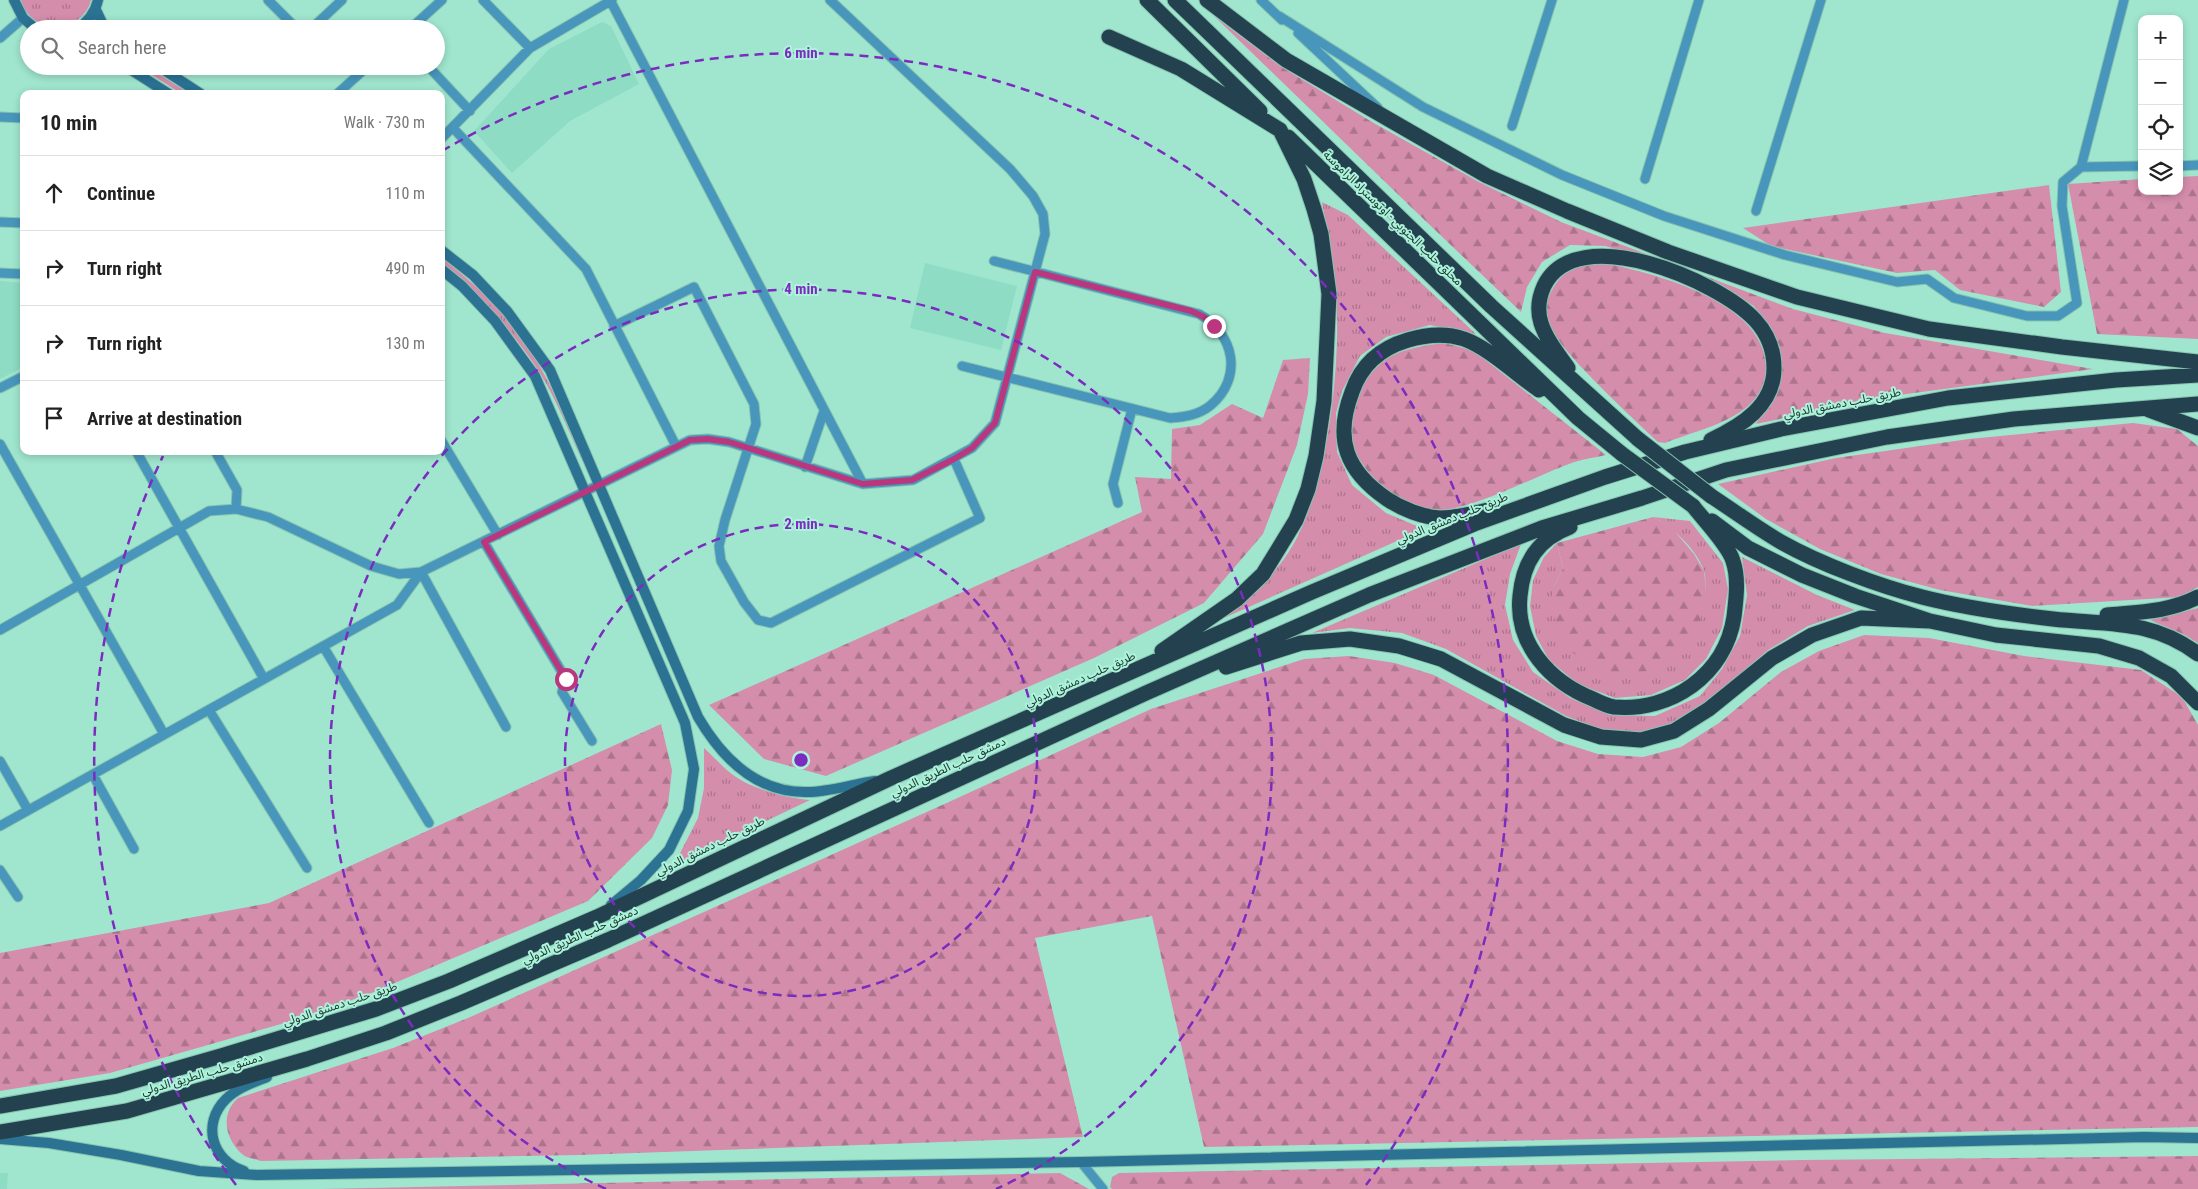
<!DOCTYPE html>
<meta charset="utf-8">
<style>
body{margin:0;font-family:"Roboto Condensed","Noto Sans Arabic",sans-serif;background:#f2f2f2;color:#222}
.controls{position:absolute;right:15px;top:15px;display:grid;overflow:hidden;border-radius:10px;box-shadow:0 2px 8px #0003}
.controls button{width:45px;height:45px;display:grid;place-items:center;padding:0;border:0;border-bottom:1px solid #e0e0e0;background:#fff;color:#222;font:25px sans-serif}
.stop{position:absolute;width:15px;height:15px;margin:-11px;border:4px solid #bb377d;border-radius:50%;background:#fff}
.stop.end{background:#bb377d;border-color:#fff;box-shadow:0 1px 5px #0008}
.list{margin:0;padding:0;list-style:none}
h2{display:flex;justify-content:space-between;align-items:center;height:65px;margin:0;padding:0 20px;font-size:21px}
h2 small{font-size:16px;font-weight:400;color:#767676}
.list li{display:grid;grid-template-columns:32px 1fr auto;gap:15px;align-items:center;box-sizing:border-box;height:75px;padding:0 20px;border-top:1px solid #e0e0e0}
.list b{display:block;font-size:19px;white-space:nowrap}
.list em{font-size:16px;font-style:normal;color:#767676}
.icon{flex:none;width:28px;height:28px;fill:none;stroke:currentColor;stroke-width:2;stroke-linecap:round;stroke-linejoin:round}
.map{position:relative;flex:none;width:2198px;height:1189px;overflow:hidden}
.search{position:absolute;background:#fff;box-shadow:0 2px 8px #0003;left:20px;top:20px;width:425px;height:55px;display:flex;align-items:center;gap:12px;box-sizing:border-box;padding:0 18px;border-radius:28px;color:#767676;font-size:19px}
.panel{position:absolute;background:#fff;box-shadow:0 2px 8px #0003;left:20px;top:90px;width:425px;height:365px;border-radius:10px}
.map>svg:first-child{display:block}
.built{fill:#8ddcc3}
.grass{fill:url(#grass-tufts)}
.forest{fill:url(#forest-firs)}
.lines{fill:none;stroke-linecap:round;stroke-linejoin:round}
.street-casing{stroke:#85c3af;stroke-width:11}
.secondary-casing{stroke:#85c3af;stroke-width:12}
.highway-casing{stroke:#85c3af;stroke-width:17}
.street{stroke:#4896bc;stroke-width:9}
.secondary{stroke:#2b7293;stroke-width:10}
.highway{stroke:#24414f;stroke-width:15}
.highway-bridge-casing{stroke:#85c3af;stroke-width:17;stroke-linecap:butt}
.highway-bridge{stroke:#24414f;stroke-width:15}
.route{stroke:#bb377d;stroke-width:6}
.ring{fill:none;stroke:#7b2cbf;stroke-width:2.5;stroke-dasharray:9 6}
.labels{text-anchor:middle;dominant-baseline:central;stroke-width:4;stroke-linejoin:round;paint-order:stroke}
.street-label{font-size:12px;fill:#19352d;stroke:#adf3dc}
.centre{fill:#7b2cbf;stroke:#adf3dc;stroke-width:2.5}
.ring-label{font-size:15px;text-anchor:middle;font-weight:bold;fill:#7b2cbf;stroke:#adf3dc;stroke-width:4;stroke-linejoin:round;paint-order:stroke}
</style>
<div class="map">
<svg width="2198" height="1189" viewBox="0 0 2198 1189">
<defs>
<pattern id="grass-tufts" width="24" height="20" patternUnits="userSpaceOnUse" patternTransform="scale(1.25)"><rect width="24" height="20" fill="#d58dac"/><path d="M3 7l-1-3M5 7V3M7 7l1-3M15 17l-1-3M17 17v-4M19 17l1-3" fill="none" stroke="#ac748c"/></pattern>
<pattern id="forest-firs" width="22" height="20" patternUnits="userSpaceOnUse" patternTransform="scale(1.25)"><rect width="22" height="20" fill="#d58dac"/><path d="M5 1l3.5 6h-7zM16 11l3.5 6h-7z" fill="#ac748c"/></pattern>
</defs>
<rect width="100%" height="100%" fill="#a0e6cf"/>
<path class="built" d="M602,22L611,26L639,84L570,121L512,173L474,131L549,49Z
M925,263L1017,286L1001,350L910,328Z
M0,281L24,283V367L0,379Z
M0,1173H8L7,1189H0Z"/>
<path class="grass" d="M21,0H91C82,35 30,35 21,0Z
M138,66H146L190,94H182Z
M1322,202L1348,215L1476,334L1430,325L1386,337L1360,356L1342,391L1336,413L1337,452L1352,485L1386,513L1424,529L1224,618C1246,598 1272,578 1288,553C1329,492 1343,353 1335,280C1333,254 1326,228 1322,202Z
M441,257C463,275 485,293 504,314C543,360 565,418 590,472L588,473C573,442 558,402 540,373C513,331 479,295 441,262Z
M1653,517L1690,521L1723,563L1728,589L1722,628L1706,659L1685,680L1651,695L1615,698L1578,684L1549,660L1536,636L1530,606L1533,580L1544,557L1557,543L1563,568L1554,586L1706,591C1705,585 1706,577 1704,571C1696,548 1673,528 1653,517Z
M1521,544L1510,574L1505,605L1513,640L1533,672L1570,698L1610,715L1655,716L1700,696L1722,669L1740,636L1747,595L1742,557L1817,595L1855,610L1808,626L1768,650L1707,703L1672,725L1642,732L1602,730L1566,716L1446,649L1402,633L1350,628L1312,633Z
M704,748C714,757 724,769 736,777C755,790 788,798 810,800L674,865L698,818L704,788Z"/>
<path class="forest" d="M1214,16L1280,66L1372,122L1479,182L1561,222L1793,309L1885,333L2093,369L1884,397L1756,424L1771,401L1776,343L1754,306L1718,284L1670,264L1605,246L1570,245L1542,262L1527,287L1521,312L1412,208Z
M2198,176V339L2097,334L2068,184L2142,179V191H2179V177Z
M2049,185L2061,292L2044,307L1960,290L1935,270L1897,273L1771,246L1743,228Z
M1605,263C1656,274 1762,301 1766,365C1767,381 1760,396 1748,406C1726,425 1692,432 1665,443L1658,442C1636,421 1550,343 1545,317C1543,307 1550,293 1555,285C1568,266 1584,265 1605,263Z
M1445,343L1474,351L1606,455C1594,458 1581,459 1569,464C1536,476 1466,513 1434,510C1413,507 1395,498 1380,484C1363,468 1345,444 1348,418C1349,411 1355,401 1359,394C1365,379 1375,366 1390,357C1406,348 1426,345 1445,343Z
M1310,358L1308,394L1297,445L1263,534L1204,603L1094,658L826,776L764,759L709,705L1142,512L1135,477L1171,479L1172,429L1200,425L1232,404L1263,418L1283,360Z
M2133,423L2177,429L2198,446V587L2180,597L2032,606L1940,590L1881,574L1820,549L1766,519L1718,484L1836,458L1969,439Z
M1653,517L1672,528L1694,554L1704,571L1706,591L1700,622L1688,647L1672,661L1645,672L1616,675L1590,665L1566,648L1557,630L1552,604L1554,586L1563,568L1557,543Z
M2198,608V643L2185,635L2150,620Z
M1864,635L1929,638L2024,656L2141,670L2182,697L2198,725V1127L1204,1147L1152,916L1035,938L1083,1137L579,1155L261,1161C255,1159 246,1158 242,1154C225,1139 220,1114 238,1098L393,1048L468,1018L951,801L1151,709L1304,659L1349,656L1395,663L1434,675L1557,741L1598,754L1643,757L1681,747L1719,723L1781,672L1819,651Z
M661,724L672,770L668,805L652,838L588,901L369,994L295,1020L110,1073L0,1091V953L269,903Z
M2198,1156V1189H1112L1110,1187L1112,1177L1119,1173L1801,1160Z
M1060,1173L1089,1189H321Z"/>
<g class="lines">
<g class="street-casing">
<path id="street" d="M268,0L297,29
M483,0L530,48
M610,0L863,484
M1261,0L1282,20
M1279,16L1423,107L1562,175L1664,216L1785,255L1897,282L1927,279L1954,298L2027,316H2058L2077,303L2062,206L2063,182L2081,167L2142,166
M311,29L342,0
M410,29L442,0
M1298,33L1378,108
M0,38L23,18
M428,66L470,111
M337,94L368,66
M0,117L24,118
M1512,126L1552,0
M453,128L586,269L676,446
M441,139L530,48L612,0
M2179,166L2198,165
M2081,167L2124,0
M1645,179L1699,0
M1756,211L1821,0
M0,222L24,223
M0,273L24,274
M614,326L694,287L754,404L756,424L725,520L719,546L721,561L744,602L758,620L771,623L980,518L954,459
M962,366L1170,418C1185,417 1199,415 1211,405C1243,378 1235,334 1199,314L994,261
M0,388L24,376
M441,440L498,535
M0,444L164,734
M136,451L264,679
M215,451L237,490L236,509
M805,467L824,411
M1118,503L1113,484L1132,409
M484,542L566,679L562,692L592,741
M0,630L209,511L236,509L268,517L371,566L399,574L421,572L690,440L708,439L729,442L863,484L913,480L972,448L995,423L1045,234L1043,214L1033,196L1010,169L830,0
M323,646L429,823
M209,710L307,868
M0,761L28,810
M93,775L134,849
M0,826L397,605L421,572L506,727
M0,870L18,897
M1081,1162L1103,1189"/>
</g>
<g class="secondary-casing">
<path id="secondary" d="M14,0L23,18L36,29
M96,10L105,29
M77,29C88,22 95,13 98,0
M125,66L169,94
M158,66L201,94
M441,250L473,275L507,311L550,370L698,717C722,758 756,793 807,792C829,792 853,784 875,781
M441,269L462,286L495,321L535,376L685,723L694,769L688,811L669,850L641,880L611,905
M0,1139L49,1143L121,1155L199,1171L257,1175L1081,1162L2144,1137L2198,1138
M244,1171C212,1161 201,1124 226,1099C237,1088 252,1083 267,1077"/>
</g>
<g class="highway-casing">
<path id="highway" d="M1147,0L1260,111
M1175,0L1491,306L1638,439
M1207,0L1286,60L1487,176L1567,211L1668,252L1797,297L1929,329L2062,347L2198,362
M1109,37L1181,69L1280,130L1304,179L1314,209L1321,234L1329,294L1324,401L1316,456L1308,489L1296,520L1263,574L1237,599L1162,651
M1288,137L1578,418L1622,454
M1568,368C1558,354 1546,339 1541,323C1537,310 1539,297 1544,286C1576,219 1719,281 1755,320C1767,333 1774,350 1774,368C1774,406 1741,426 1711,440
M2149,410L2198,428
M1711,496C1734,511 1757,528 1781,542C1820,564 1879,586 1922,597C1965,608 2009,614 2053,619C2108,625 2151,619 2198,654
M1492,509C1475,513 1457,518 1440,518C1422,517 1402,509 1387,499C1346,471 1334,439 1352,392C1361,365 1381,348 1408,340C1425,335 1446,333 1464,339C1489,348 1517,375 1539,390
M1712,521L1748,548L1802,575L1855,596L1930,621L1996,635L2099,646L2139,658L2171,676L2198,703
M1570,527C1538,539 1523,562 1520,596C1515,644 1550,682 1593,699C1599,702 1607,706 1614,707C1671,712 1725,675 1734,617C1736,599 1739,579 1733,561C1729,546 1703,519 1693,506
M2107,615C2139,612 2169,612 2198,597
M1226,667L1301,643L1350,639L1399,646L1441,659L1564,725L1601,737L1641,740L1674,731L1709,709L1772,658L1812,635L1861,618L1930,621
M0,1106L116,1086L221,1056L376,1009L449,981L597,917L891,778L1312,592L1474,524L1605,477L1685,452L1781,429L1948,398L2116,380L2198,375
M0,1132L127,1111L307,1059L386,1033L461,1003L608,940L1146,693L1369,595L1542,528L1642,498L1726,470L1887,437L2014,419L2198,404"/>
</g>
<use href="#street" class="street"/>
<use href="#secondary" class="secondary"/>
<use href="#highway" class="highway"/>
<g class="highway-bridge-casing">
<path id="highway-bridge" d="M1638,439L1711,496
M1622,454L1693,506"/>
</g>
<use href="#highway-bridge" class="highway-bridge"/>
</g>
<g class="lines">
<path class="route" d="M566,679L484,542L690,440L708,439L729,442L863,484L912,480L954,459L972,448L995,423L1035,272L1191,311L1204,317L1214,326"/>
</g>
<g class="ring">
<circle cx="801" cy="760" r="236"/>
<path d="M606 1189A471 471 0 1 1 996 1189"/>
<path d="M236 1185A707 707 0 0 1 163 456M442 151A707 707 0 0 1 1366 1185"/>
</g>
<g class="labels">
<g class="street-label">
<text transform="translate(1393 218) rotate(44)">محلق حلب الجنوبي - اوتوستراد الراموسة</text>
<text transform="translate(1842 403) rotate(-11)">طريق حلب دمشق الدولي</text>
<text transform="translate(1452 518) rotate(-22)">طريق حلب دمشق الدولي</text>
<text transform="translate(1080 679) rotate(-24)">طريق حلب دمشق الدولي</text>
<text transform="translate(948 767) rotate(-25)">دمشق حلب الطريق الدولي</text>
<text transform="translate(710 846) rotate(-26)">طريق حلب دمشق الدولي</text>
<text transform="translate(580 935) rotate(-24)">دمشق حلب الطريق الدولي</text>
<text transform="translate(340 1004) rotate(-18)">طريق حلب دمشق الدولي</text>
<text transform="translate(202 1074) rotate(-16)">دمشق حلب الطريق الدولي</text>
</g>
</g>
<circle cx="801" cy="760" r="8" class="centre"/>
<g class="ring-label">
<text x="801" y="58">6 min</text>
<text x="801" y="294">4 min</text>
<text x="801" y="529">2 min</text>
</g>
</svg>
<div class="controls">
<button>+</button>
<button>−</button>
<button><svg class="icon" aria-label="locate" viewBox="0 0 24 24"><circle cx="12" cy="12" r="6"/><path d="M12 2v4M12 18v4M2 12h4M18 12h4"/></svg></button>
<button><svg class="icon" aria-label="layers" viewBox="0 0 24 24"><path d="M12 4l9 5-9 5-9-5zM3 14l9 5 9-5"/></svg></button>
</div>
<div class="stop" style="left:566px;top:679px"></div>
<div class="stop end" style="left:1214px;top:326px"></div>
<div class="search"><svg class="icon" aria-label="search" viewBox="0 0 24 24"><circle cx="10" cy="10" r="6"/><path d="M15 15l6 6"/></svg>Search here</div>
<section class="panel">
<h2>10 min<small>Walk · 730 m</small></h2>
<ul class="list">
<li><svg class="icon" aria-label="ahead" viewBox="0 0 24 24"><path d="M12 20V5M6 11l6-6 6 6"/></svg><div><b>Continue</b></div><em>110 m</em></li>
<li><svg class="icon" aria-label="right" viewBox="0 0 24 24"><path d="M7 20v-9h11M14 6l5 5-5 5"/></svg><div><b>Turn right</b></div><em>490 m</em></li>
<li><svg class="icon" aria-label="right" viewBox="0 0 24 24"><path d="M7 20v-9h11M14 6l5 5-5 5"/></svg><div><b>Turn right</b></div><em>130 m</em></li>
<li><svg class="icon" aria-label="arrive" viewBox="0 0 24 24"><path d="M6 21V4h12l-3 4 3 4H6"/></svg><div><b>Arrive at destination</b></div></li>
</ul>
</section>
</div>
